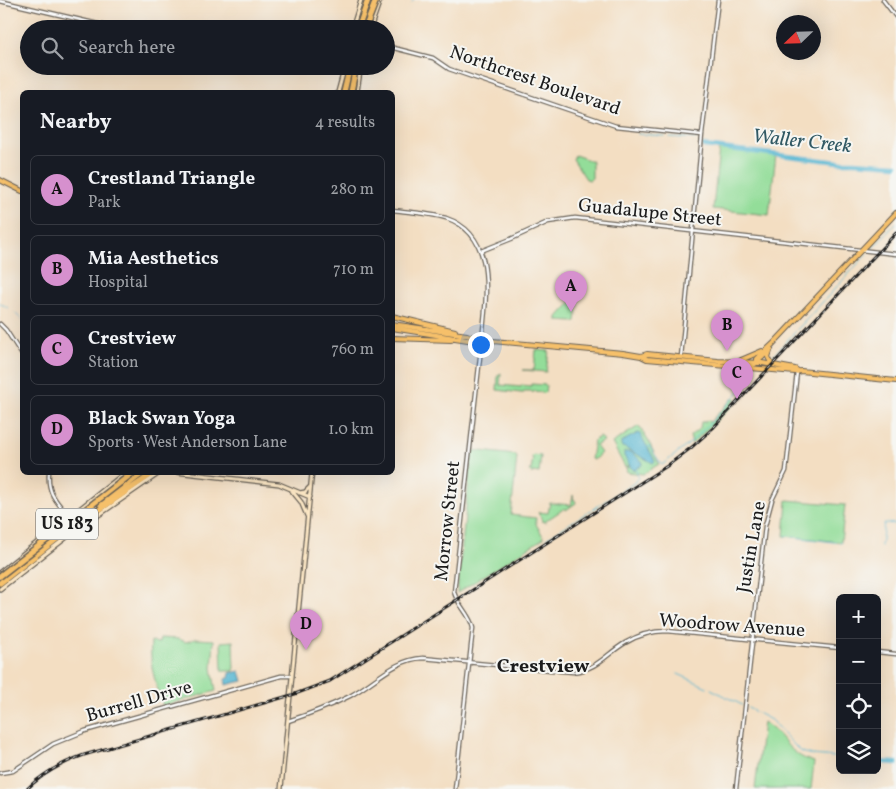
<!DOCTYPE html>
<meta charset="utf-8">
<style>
body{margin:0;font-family:Vollkorn,serif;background:#20242c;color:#f1f3f6}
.controls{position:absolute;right:15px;bottom:15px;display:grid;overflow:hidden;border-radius:8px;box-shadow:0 5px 20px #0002}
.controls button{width:45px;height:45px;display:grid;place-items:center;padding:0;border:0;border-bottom:1px solid #363941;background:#171b24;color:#f1f3f6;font:25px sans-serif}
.compass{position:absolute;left:776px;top:15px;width:45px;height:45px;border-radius:50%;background:#171b24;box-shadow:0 5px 20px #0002;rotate:247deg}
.you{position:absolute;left:480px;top:344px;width:18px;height:18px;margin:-12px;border:4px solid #fff;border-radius:50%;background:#1a73e8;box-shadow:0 0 0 8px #1a73e833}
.badge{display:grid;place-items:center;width:32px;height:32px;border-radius:50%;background:#d690ce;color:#111;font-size:16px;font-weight:700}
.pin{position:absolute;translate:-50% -41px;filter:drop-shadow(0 1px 2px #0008)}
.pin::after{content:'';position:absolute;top:26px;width:18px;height:15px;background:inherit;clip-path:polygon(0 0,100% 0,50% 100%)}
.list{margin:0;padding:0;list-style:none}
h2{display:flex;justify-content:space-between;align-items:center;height:65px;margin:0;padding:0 20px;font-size:21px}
h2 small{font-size:16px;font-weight:400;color:#9ea1a6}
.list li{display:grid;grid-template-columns:32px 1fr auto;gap:15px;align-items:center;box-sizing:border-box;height:70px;margin:0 10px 10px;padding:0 10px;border:1px solid #363941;border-radius:8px}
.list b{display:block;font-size:19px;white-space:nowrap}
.list p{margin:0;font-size:16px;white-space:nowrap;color:#9ea1a6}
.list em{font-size:16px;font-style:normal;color:#9ea1a6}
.icon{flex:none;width:28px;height:28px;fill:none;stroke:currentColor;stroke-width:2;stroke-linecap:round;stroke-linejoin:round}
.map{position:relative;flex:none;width:896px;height:789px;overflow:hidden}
.search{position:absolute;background:#171b24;box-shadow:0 5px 20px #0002;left:20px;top:20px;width:375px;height:55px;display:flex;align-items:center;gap:12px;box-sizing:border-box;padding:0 18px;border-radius:28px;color:#9ea1a6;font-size:19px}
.panel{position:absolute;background:#171b24;box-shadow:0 5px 20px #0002;left:20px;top:90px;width:375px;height:385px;border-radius:8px}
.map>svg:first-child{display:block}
.green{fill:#93dd99;stroke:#587c5a}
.water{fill:#51b4d0;stroke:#366876}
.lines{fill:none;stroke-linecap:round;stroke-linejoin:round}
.stream{stroke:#51b4d0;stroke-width:1}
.river{stroke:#51b4d0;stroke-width:4.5}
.tertiary-casing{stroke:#676056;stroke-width:5}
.secondary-casing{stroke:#676056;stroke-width:5.5}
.primary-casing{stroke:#676056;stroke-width:6}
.motorway-casing{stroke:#676056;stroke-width:8}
.tertiary{stroke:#fff;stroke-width:2.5}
.secondary{stroke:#fbe6c4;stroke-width:3}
.primary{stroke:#f6c06b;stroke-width:4}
.motorway{stroke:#f6c06b;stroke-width:5}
.rail-casing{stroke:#1c1c1c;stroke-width:3}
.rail{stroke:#f6f6f2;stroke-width:1;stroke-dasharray:4;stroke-linecap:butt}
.motorway-bridge-casing{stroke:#676056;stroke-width:8;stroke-linecap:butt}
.motorway-bridge{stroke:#f6c06b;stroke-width:5}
.labels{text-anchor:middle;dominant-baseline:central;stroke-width:4;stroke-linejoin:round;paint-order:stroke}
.shield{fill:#f6f6f2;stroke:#5d5d5c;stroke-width:1}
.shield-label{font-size:18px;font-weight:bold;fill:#1c1c1c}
.street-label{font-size:19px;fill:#1c1c1c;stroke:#f6f6f2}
.water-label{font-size:20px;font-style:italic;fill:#315964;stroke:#f6f6f2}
.neighbourhood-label{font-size:20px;font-weight:bold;fill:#1c1c1c;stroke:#f6f6f2}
</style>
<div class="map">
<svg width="896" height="789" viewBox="0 0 896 789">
<rect width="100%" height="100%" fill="#f6f6f2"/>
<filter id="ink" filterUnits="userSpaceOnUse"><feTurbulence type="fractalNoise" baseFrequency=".02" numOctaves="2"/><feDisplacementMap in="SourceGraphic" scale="10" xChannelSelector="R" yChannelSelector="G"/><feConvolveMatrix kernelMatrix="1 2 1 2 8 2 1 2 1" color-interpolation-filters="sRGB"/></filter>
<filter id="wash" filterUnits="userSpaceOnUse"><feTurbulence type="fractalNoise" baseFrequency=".0096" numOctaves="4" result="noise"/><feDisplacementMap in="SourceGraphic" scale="20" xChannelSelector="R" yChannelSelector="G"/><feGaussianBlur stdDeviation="1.12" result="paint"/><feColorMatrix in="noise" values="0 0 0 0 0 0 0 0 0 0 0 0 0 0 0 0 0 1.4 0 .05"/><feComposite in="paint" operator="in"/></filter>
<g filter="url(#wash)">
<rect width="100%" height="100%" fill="#f3dec2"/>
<path class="green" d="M719,148L776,154L769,215L713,209Z
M575,155L592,161V178L590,180L586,179L573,159Z
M577,296L579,298L576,321L573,322L558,321V317Z
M536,350L549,351L546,372L523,370H534Z
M501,373L500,385L521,387V385L531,386V384L546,385L545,392L543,394L541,392L534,391L533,393L531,391H524V393H521L497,390L498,375Z
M734,397L736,399L732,404L733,405L692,444L690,436L700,428L701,422H705L706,420L710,422Z
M639,426L649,442L659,464L643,474L627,472L626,468L630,465L625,467L612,443Z
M600,437L604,440L596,446L601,453L594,460L591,459L594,440Z
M472,450L515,455L517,457L511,515L536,518V524L544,538L457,593Z
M533,455L541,456L539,473L532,472V474L529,471L531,470L533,458L531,457Z
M573,495L574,500H575L576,503L566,510L565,508L547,520L546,522H543L538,512L548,513L550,503L571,505Z
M787,500L845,505L841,542L784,536Z
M160,638L178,639L186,642L195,639L214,640L212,668L216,691L163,706C156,685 149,665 151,642L159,643Z
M233,641L234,671H222L221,642Z
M763,722C785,735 786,754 814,762L811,789H755Z"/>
<path class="water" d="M638,433L640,434L653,457L655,461L653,463L621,446V442Z
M624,452H631L643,462L642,465L634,470L632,469L624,456Z
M240,671L243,681L226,685L225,679L229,678L230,673Z"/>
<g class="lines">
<path class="stream" d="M412,2L414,0
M638,134L665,136
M670,137L698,139
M872,249L896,223
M0,303L8,308
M15,313L22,320
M771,358L867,254
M647,447L649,446L662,465L690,443L721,412L755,373
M786,536L841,543
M547,538L634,483L638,477L636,469
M881,546L884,523L896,524
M678,674L707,687
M711,689L742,705
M748,708L771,720L797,748L802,752L812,755L835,757"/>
<path class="river" d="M704,146L839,162H854L896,165
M881,762L896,763"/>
</g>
</g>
<g filter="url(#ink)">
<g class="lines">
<g class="tertiary-casing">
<path id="tertiary" d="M883,0L896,17
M0,1L115,28L128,29
M386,46L433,58L449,69L616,126L702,135
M392,210C410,212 429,213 446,218C491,233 488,283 484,321L454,592C458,606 470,614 473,628L455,789
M481,251L511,239L548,222L575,218L896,254
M0,324L6,330L22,355
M681,357L702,135L718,0
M49,472C47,495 57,501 70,518
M877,652L896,654
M288,721C310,714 330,706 350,696C374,683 395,659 423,658L573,672C598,669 605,655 625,643C638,635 652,631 667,631L840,648
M0,773L13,771L53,744L85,731L281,676H292
M736,789L765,526L772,500L786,471L797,372"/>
</g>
<g class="secondary-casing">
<path id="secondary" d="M352,29L361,0
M370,29L380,0
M338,92L345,66
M357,92L361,66
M175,472L279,484L310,497
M292,491L301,502L307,516
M299,493L305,492L310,487
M0,572L126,472
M0,589L67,537L161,472
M281,789L312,472"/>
</g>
<g class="primary-casing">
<path id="primary" d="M0,180L22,191
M392,316L455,331
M392,324L467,335L482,340
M392,328L474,341L482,340L623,353L641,356L647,359L795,372L801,371L896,381
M392,338L451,340
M770,351L768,357L772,365
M641,356L647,354L718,361L762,363L795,369L798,371
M741,360L762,351
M757,362V359L773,344L896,213
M747,366L755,364L771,349"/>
</g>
<g class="motorway-casing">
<path id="motorway" d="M344,92L350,66
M351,92L356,66
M101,505L144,472
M88,515L96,512L155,472
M0,583L67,531"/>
</g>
<use href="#tertiary" class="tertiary"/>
<use href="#secondary" class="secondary"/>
<use href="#primary" class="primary"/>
<use href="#motorway" class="motorway"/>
<g class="rail-casing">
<path id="rail" d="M27,789C43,773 62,763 84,755L295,694L330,681L667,466L692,447L713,428L896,233"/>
</g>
<use href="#rail" class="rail"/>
<g class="motorway-bridge-casing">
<path id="motorway-bridge" d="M358,29L368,0
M365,29L376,0
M67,531L88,515
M0,576L134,472"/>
</g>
<use href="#motorway-bridge" class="motorway-bridge"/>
</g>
</g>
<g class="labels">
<rect class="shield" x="36" y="508.5" width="62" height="31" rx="4"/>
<g class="shield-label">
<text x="67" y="524">US 183</text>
</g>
<g class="street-label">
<text transform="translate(535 81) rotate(19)">Northcrest Boulevard</text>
<text transform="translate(650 213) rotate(6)">Guadalupe Street</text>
<text transform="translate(448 521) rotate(-84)">Morrow Street</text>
<text transform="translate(752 547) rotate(-80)">Justin Lane</text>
<text transform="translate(732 626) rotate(4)">Woodrow Avenue</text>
<text transform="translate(139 702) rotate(-16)">Burrell Drive</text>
</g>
<g class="water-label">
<text transform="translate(802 142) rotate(6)">Waller Creek</text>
</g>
<g class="neighbourhood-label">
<text x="543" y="667">Crestview</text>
</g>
</g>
</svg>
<div class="controls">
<button>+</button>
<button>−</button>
<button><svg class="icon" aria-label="locate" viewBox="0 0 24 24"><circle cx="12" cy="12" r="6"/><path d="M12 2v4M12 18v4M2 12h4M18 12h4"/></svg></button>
<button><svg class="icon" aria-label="layers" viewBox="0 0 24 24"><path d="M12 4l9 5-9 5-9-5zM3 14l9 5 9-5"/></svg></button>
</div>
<svg class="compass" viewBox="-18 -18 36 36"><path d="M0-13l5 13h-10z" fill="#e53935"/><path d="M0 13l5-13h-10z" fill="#9ea1a6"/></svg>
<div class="you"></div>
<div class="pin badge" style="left:571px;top:312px">A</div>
<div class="pin badge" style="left:727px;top:351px">B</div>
<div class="pin badge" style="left:737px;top:399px">C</div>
<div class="pin badge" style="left:306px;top:650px">D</div>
<div class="search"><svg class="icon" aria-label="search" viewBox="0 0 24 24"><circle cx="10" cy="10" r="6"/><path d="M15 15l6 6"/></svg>Search here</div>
<section class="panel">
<h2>Nearby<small>4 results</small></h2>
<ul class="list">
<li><span class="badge">A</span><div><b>Crestland Triangle</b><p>Park</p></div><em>280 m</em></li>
<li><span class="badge">B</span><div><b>Mia Aesthetics</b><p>Hospital</p></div><em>710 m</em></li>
<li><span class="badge">C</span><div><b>Crestview</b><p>Station</p></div><em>760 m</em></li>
<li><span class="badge">D</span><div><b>Black Swan Yoga</b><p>Sports · West Anderson Lane</p></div><em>1.0 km</em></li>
</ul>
</section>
</div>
